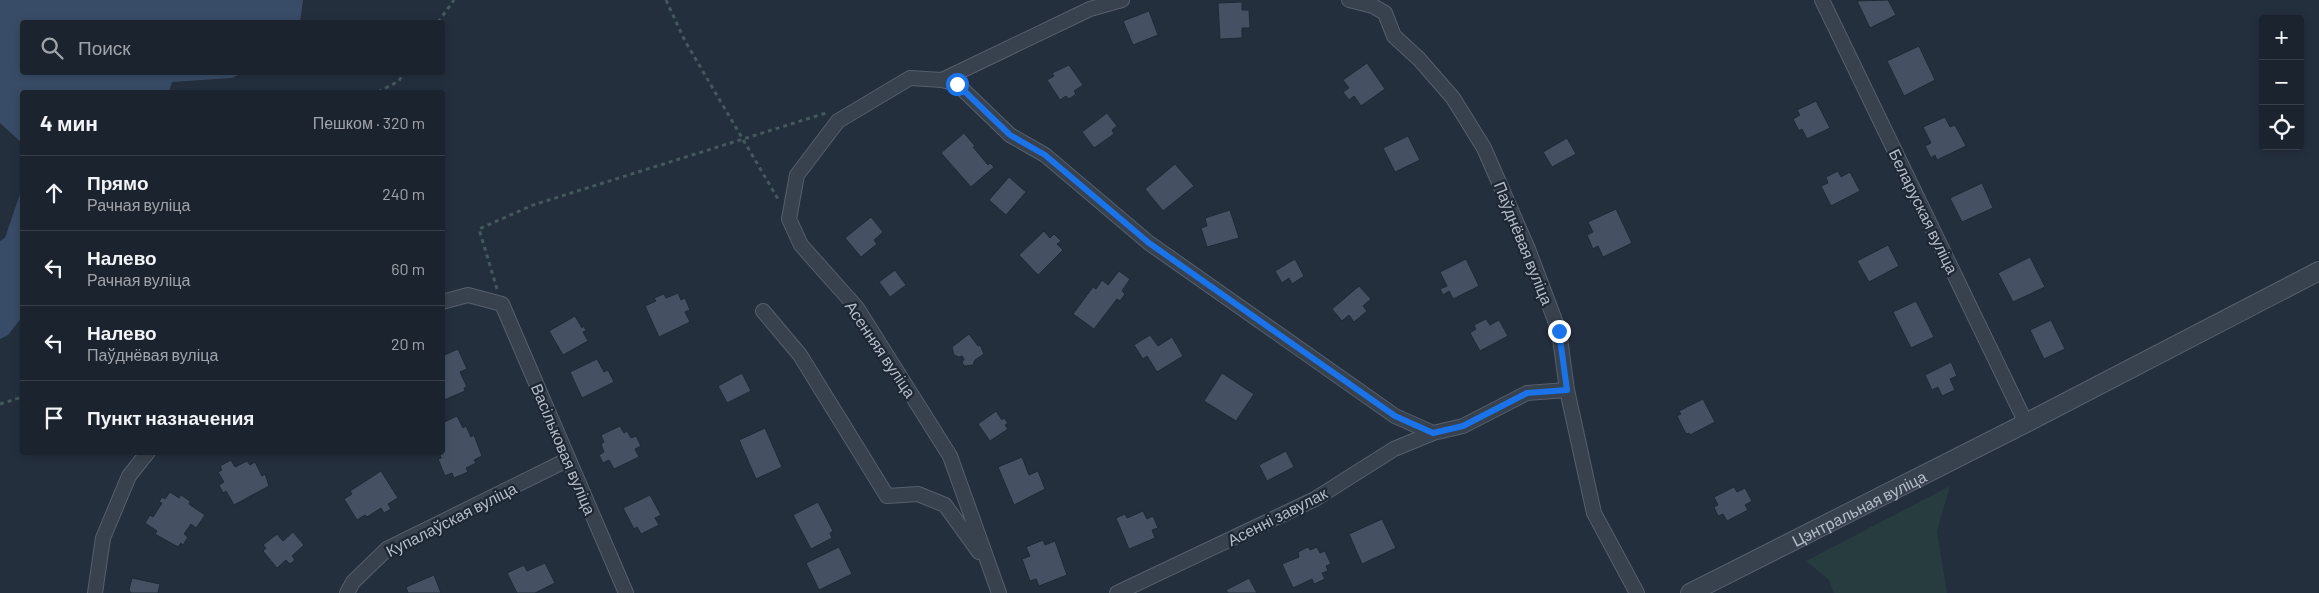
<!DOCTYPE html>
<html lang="ru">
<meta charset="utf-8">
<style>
body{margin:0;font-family:Barlow,sans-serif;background:#242b36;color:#f1f3f6}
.controls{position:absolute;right:15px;top:15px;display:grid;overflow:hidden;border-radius:5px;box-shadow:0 2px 8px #0003}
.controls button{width:45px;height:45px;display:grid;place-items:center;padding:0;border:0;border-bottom:1px solid #39404a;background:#1b232e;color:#f1f3f6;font:25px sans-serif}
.stop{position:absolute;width:15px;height:15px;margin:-11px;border:4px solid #1a73e8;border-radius:50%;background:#fff}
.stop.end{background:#1a73e8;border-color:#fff;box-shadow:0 1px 5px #0008}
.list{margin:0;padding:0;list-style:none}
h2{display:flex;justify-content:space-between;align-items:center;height:65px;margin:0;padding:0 20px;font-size:21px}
h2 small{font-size:16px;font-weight:400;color:#a0a4aa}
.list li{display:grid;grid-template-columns:32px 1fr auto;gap:15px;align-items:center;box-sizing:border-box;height:75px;padding:0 20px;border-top:1px solid #39404a}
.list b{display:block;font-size:19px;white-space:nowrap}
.list p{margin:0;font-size:16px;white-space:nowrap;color:#a0a4aa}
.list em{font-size:16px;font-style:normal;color:#a0a4aa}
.icon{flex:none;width:28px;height:28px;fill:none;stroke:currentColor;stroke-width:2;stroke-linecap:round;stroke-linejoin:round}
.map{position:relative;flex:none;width:2319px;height:593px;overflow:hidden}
.search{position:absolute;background:#1b232e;box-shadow:0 2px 8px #0003;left:20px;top:20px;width:425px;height:55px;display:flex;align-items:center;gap:12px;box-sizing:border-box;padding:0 18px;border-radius:5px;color:#a0a4aa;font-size:19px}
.panel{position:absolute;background:#1b232e;box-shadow:0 2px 8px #0003;left:20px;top:90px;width:425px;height:365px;border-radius:5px}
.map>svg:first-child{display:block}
.green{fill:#263c3f}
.water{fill:#394c67}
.building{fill:#455162;stroke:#1f2835}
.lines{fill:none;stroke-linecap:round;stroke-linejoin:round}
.minor-casing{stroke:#565f6c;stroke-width:16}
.tertiary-casing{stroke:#565f6c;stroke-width:20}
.path{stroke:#44595c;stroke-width:3;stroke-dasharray:4 4;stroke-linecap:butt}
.minor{stroke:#38414e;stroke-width:14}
.tertiary{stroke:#38414e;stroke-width:18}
.route{stroke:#1a73e8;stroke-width:6}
.labels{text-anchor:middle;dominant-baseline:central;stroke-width:4.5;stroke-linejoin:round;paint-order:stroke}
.street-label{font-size:16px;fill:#b4bcc9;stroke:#1d2633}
</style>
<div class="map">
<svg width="2319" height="593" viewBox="0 0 2319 593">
<rect width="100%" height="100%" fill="#242f3e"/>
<path class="green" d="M1950,486L1937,531L1947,593H1834L1829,580L1806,561Z"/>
<path class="water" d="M0,0H303L300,22H22V72L242,73L232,78L172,82L169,92H22V143L0,123Z
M22,188V317L8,335L0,339V241L5,238Z"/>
<path class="building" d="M1888,0L1896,15L1870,28L1857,1Z
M1242,2V10H1249L1250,28H1242V38L1220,39L1218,3Z
M1149,11L1158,35L1133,45L1123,21Z
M1919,46L1935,80L1904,96L1887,61Z
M1367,63L1385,89L1361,106L1354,96L1349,100L1343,92L1349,88L1343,80Z
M1069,65L1083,85L1074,91L1076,94L1069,99L1066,96L1060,100L1047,80L1054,76L1052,73Z
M1816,101L1830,128L1807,139L1802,129L1799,131L1793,119L1800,115L1797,110Z
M1107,113L1117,126L1112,130L1114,134L1094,148L1082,132Z
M1945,117L1950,127L1955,125L1966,146L1937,160L1935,155L1931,158L1925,146L1931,143L1923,127Z
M964,133L975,146L973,147L988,165L990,163L994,167L971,187L941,153Z
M1408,136L1420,160L1395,172L1383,148Z
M1567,138L1576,154L1552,167L1543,152Z
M1175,164L1194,186L1163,211L1145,189Z
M1838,171L1841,177L1850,172L1860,191L1831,206L1821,186L1828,183L1826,177Z
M1009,177L1026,192L1006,215L989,200Z
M1982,183L1993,208L1962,222L1950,198Z
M1616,209L1632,243L1603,257L1598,246L1593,249L1587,235L1593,232L1588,222Z
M1230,210L1239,238L1207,247L1201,228L1207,226L1205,218Z
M871,217L883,232L874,240L877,244L861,257L845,238Z
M1044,231L1050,238L1054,234L1061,241L1057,244L1063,250L1038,275L1019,255Z
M1888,245L1899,266L1869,282L1857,261Z
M2030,257L2045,287L2013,302L1998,273Z
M1295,259L1304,276L1292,284L1289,278L1282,283L1275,271Z
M1466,259L1479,286L1453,299L1449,291L1443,295L1440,289L1447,286L1440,272Z
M895,270L906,285L890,297L879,282Z
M1119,271L1130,279L1122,291L1125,294L1120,301L1117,299L1094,329L1073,314L1093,287L1096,289L1102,280L1108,285Z
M1359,286L1371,299L1363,306L1367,311L1354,322L1349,315L1342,321L1332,309Z
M678,293L681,300L685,298L690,310L685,312L690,322L659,337L645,306L656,301L654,298L664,294L666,298Z
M1916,301L1934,337L1911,348L1893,312Z
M575,316L582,328L584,326L586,331L583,332L588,341L563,355L549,331Z
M1486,319L1490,325L1499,320L1508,336L1480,351L1470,333L1476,329L1474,325Z
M2051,320L2065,349L2044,359L2030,330Z
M969,334L978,346L980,345L984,354L975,360L973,365L965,366L962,363L964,359L962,356L959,357L954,355L952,347Z
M1150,335L1158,346L1172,337L1183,356L1157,372L1147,356L1143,359L1134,345Z
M458,349L467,369L460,372L467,387L464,388L465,391L442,401V356Z
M597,359L604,372L608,370L614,382L582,398L570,372Z
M1951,362L1957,376L1950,379L1955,390L1942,396L1938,387L1932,390L1925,375Z
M742,373L751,391L727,403L718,386Z
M1222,373L1254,394L1236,421L1204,401Z
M1703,399L1715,422L1690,435L1689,433L1686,434L1677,416L1681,414L1679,411Z
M996,411L1002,420L1004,418L1008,423L1005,425L1008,429L990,441L978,424Z
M457,416L463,428L466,426L471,437L474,435L482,456L474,460L476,463L466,468L468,472L454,478L452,473L445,476L438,459L441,458L439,452H442V423Z
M620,426L624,433L627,431L631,438L636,436L641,446L635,449L639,457L614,469L609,460L603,463L599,455L604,452L601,444L604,442L601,435Z
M765,428L782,467L756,479L739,440Z
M1286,451L1294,467L1267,481L1259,465Z
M1022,457L1029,475L1038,471L1045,489L1014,505L998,467Z
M231,460L235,467L247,461L250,465L255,462L262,476L265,474L269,486L234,505L226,491L223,493L219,485L224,482L218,472L222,470L220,466Z
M381,471L398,498L388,504L391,509L384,513L381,508L367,517L365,515L357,520L344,499L352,494L350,491Z
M1734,487L1737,492L1745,488L1752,501L1745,505L1748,510L1727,521L1723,514L1718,516L1714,507L1718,505L1714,497Z
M170,492L179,498L181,495L190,501L189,504L205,515L196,528L191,524L184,534L188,537L183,545L181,543L178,547L155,534L157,531L145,523L150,515L153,517L162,503L159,502L162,497L165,499Z
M650,495L661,515L655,518L659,525L641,534L637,527L634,529L623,508Z
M818,502L833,531L830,533L832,538L811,549L793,515Z
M1143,511L1147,519L1153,516L1158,528L1152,530L1155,538L1129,549L1116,518L1125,514L1127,518Z
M1382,519L1396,548L1362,564L1349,534Z
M293,532L304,545L292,556L295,560L290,564L286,560L277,568L263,551L266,548L263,545L277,534L283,541Z
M1043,540L1045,545L1055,541L1067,575L1039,586L1036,579L1030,581L1022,559L1030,556L1026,547Z
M839,547L852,574L819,590L806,563Z
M1308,547L1310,550L1317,547L1320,553L1325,551L1331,564L1326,566L1328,571L1322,573L1325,579L1314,584L1312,579L1293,588L1282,564L1299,557L1298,552Z
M545,563L555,583L535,593H517L507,573L524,565L527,571Z
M434,575L441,593H408L406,587Z
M132,578L160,584L158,593H131L129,590Z
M1249,578L1257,593H1228L1226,590Z"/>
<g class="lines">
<g class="minor-casing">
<path id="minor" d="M1349,0L1373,6L1385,13L1394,36L1419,59L1453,98L1484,148L1528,249L1559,331L1567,390L1594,513L1637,593
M1822,0L2026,423
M942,80L1090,9L1122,0
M442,302L468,295L502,304L626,593
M763,311L800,355L887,496L918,494L945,505L979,552
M95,593L103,538L129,476L148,452
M347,593L353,582L387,549L567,460
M999,593L950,456L857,308L801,245L789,219L797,175L838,121L910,78L942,80L957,84L1010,135L1045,155L1149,243L1395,416L1433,433L1463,426L1527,393L1567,390
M1117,593L1315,499L1394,449L1433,433"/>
</g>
<g class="tertiary-casing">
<g id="tertiary">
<path id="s1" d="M1690,593L2026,423L2319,271"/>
</g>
</g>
<path class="path" d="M666,0L685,41L778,199
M438,22L454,0
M378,92L399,81L404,72
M497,289L479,229L533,205L826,113
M0,404L22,397"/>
<use href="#minor" class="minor"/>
<use href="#tertiary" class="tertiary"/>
</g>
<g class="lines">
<path class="route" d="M957,84L1010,135L1045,155L1149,243L1395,416L1433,433L1463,426L1527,393L1567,390L1559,331"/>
</g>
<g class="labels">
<g class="street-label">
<text transform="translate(1924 211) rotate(64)">Беларуская вуліца</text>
<text transform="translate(1524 243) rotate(68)">Паўднёвая вуліца</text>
<text transform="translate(881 349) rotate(56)">Асенняя вуліца</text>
<text transform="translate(564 449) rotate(67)">Васільковая вуліца</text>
<text stroke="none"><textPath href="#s1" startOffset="189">Цэнтральная вуліца</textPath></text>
<text transform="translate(1277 516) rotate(-27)">Асенні завулак</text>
<text transform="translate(451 519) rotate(-27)">Купалаўская вуліца</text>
</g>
</g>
</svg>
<div class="controls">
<button>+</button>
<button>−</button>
<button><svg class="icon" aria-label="locate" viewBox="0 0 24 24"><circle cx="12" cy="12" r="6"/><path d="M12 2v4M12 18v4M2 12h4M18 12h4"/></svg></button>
</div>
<div class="stop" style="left:957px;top:84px"></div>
<div class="stop end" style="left:1559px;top:331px"></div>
<div class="search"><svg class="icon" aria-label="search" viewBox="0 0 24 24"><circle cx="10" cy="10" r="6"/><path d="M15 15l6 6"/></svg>Поиск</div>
<section class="panel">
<h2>4 мин<small>Пешком · 320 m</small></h2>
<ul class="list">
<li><svg class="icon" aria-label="ahead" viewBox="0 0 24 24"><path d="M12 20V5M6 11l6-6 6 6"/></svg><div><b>Прямо</b><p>Рачная вуліца</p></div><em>240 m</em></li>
<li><svg class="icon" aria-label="left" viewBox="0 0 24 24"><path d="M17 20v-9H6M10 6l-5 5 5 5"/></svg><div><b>Налево</b><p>Рачная вуліца</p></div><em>60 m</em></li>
<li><svg class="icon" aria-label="left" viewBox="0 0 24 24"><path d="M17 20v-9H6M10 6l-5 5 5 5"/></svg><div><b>Налево</b><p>Паўднёвая вуліца</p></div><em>20 m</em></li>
<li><svg class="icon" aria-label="arrive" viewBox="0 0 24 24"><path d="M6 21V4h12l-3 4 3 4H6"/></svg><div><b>Пункт назначения</b></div></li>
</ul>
</section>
</div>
